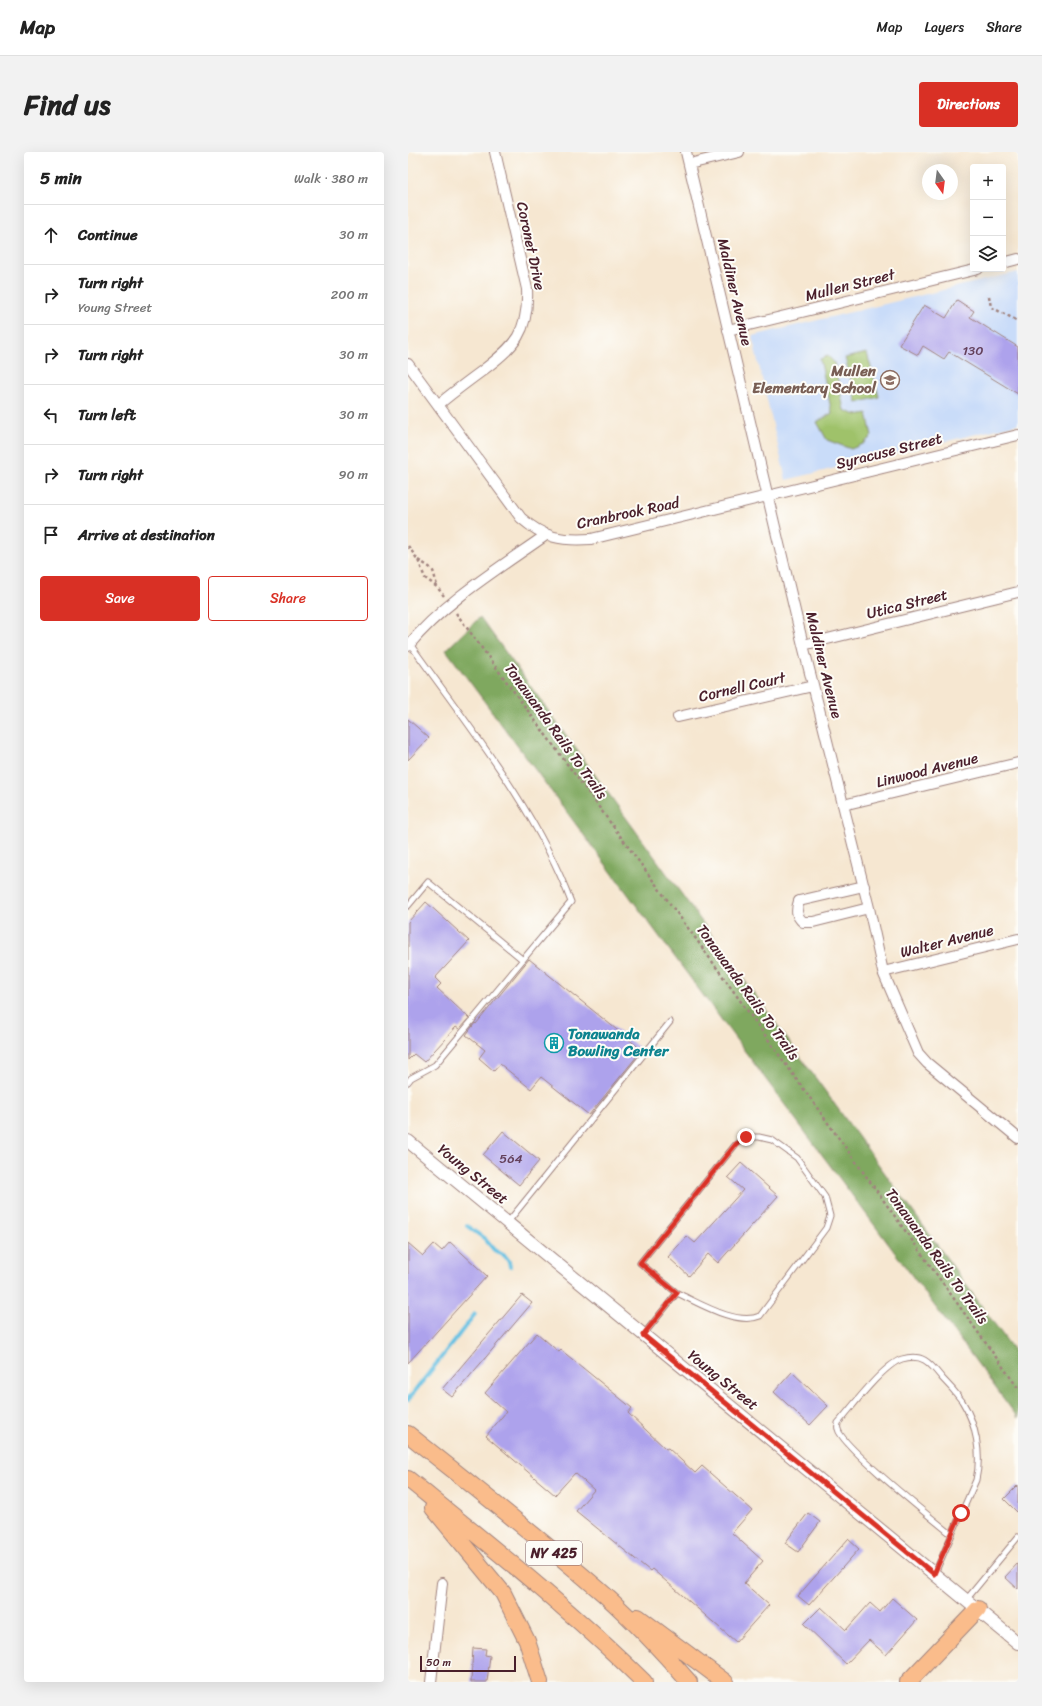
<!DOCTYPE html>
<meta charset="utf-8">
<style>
body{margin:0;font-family:Sriracha,sans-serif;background:#f2f2f2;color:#222}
.controls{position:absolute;right:12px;top:12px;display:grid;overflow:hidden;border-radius:4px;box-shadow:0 4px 16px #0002}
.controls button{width:36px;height:36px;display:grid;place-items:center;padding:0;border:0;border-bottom:1px solid #e0e0e0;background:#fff;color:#222;font:20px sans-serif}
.compass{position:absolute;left:514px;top:12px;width:36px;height:36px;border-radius:50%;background:#fff;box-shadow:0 4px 16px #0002;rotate:166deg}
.scale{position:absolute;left:12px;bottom:10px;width:96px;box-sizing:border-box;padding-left:4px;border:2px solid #4a1f2b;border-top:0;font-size:11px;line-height:14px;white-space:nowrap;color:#4a1f2b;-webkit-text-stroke:3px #fdfcf7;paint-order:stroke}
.stop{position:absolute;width:12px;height:12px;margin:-9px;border:3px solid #d93025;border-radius:50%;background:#fff}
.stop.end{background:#d93025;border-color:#fff;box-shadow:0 1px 4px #0008}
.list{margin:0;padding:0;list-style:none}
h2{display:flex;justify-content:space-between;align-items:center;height:52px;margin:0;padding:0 16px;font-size:17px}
h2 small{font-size:13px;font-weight:400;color:#767676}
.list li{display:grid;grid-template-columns:26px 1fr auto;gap:12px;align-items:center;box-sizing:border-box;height:60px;padding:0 16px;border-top:1px solid #e0e0e0}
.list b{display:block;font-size:15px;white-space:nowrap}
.list p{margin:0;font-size:13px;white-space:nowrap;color:#767676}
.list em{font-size:13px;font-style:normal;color:#767676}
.actions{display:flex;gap:8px;padding:12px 16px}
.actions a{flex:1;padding:9px 0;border:1px solid #d93025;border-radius:4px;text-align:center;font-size:14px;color:#d93025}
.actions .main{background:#d93025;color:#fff}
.icon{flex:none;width:22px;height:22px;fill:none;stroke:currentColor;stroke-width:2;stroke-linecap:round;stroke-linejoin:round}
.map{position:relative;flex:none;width:610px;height:1530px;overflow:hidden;border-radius:4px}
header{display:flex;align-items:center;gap:24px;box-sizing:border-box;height:56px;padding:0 20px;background:#fff;border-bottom:1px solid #e0e0e0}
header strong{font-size:19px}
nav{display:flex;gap:22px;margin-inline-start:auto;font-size:14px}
.intro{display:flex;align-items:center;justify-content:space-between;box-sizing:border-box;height:96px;padding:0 24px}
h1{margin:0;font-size:28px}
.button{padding:10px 18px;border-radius:4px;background:#d93025;color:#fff;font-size:14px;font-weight:700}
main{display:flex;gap:24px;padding:0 24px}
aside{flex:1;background:#fff;border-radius:4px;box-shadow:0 4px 16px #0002}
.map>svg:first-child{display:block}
.built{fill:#c9dcf9}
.green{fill:#9fc26b;stroke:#74704b}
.forest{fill:#7fa85f;stroke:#646445}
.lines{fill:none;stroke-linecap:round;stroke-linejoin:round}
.stream{stroke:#66c1e3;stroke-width:4}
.building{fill:#ada2ec}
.service-casing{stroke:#a0837e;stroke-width:7}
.minor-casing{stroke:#a0837e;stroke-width:12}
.tertiary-casing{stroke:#a0837e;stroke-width:14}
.primary-casing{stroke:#a0837e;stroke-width:18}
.path{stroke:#a0837e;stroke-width:2.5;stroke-dasharray:3 3;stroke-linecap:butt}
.service{stroke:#fff;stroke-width:5}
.minor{stroke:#fff;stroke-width:10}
.tertiary{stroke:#fff;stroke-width:12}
.primary{stroke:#fabc8b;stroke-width:16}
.route{stroke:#d93025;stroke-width:5}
.labels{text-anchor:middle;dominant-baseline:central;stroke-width:4;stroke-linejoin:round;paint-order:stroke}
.number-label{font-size:13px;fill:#63405b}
.shield{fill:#fdfcf7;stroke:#806168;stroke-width:1}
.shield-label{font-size:14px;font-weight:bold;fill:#4a1f2b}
.street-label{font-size:15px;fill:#4a1f2b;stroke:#fdfcf7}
.education-label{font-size:15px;font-weight:bold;fill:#785e54;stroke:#fdfcf7;text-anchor:end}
.culture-label{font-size:15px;font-weight:bold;fill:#0d838f;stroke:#fdfcf7;text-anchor:start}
</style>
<header>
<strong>Map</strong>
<nav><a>Map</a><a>Layers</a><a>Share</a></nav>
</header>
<div class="intro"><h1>Find us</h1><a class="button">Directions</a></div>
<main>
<aside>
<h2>5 min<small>Walk · 380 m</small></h2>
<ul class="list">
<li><svg class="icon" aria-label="ahead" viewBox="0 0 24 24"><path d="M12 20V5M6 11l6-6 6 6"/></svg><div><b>Continue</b></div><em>30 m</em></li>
<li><svg class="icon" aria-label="right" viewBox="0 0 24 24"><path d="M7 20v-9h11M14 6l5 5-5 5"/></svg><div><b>Turn right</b><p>Young Street</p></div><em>200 m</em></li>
<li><svg class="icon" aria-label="right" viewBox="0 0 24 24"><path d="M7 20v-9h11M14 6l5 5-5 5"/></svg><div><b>Turn right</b></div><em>30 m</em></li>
<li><svg class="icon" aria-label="left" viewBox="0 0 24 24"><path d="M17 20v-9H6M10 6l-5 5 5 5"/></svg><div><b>Turn left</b></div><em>30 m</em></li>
<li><svg class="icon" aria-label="right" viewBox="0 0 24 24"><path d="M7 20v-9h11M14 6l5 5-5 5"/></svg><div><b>Turn right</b></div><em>90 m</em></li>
<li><svg class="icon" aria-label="arrive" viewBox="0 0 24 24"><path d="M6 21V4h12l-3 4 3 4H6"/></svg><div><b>Arrive at destination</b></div></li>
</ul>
<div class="actions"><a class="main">Save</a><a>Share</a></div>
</aside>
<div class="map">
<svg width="610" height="1530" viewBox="0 0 610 1530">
<rect width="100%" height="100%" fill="#fdfcf7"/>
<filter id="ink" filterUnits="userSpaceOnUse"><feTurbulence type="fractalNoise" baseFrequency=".025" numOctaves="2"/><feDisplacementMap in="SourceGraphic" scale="8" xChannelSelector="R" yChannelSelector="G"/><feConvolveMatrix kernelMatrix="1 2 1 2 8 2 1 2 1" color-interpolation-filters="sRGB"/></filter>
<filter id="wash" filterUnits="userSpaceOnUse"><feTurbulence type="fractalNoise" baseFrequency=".012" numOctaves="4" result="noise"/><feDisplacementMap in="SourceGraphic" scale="16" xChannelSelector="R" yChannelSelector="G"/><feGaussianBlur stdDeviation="0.9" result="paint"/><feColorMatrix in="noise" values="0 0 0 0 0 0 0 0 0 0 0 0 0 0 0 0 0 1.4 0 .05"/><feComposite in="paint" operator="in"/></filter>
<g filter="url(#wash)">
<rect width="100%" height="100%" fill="#f6e7d1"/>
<path class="built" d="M610,120V272L378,328L344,184Z"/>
<path class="green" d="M459,201L471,245L449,251L437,206Z
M420,204L426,210L436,258L448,263L459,261L464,284L455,292L443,297L419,288L409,270L424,261L412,207Z"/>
<path class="forest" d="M72,465L610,1204V1266L38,498Z"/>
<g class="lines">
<path class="stream" d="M59,1074L77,1087L86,1098L97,1104L101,1109L102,1115
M0,1248L67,1162"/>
</g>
<g id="blocks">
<path class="building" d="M549,148L566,159L562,165L610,195V242L541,200L536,207L515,194L510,203L491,193L516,153L538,166Z
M0,567L21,586L0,608Z
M18,750L61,789L27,826L33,832L29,836L61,866L51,877L48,875L16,910L6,902L0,908V770Z
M121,807L234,898L181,963L133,925L123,937L92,912L86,919L71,906L77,898L58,883L67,871L68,872Z
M95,979L131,1009L111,1033L75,1003Z
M333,1011L370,1044L310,1111L300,1102L281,1124L260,1105L279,1084L287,1091L335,1038L320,1025Z
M42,1090L79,1124L0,1211V1091L15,1104L26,1092L34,1099Z
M114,1143L124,1151L44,1245L34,1237Z
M129,1181L151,1200L153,1198L224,1256L220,1261L258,1297L260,1296L287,1321L294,1314L344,1358L324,1381L355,1409L336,1431L361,1453L328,1490L244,1417L242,1419L168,1359L186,1338L167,1321L147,1343L78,1284L98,1260L77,1241Z
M384,1220L420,1254L402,1273L366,1240Z
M610,1333V1361L596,1347Z
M400,1361L412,1370L390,1400L377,1391Z
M440,1387L451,1397L401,1453L390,1444Z
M610,1411V1437L597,1425Z
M484,1446L509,1468L478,1503L461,1488L438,1512L396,1472L413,1455L438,1478L462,1451L472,1460Z
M65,1496L78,1497L77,1503L82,1504L79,1530H63Z"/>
</g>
</g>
<g filter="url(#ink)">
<use href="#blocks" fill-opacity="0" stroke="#a0837e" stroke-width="1"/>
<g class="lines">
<g class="service-casing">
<path id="service" d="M0,754L20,730L115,808
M0,930L3,926L27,913L163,750C129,658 59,572 2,492
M100,1070L262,870
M236,1182L269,1141L232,1111L328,992L338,985H351L364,988L389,1006L417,1045L422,1064L418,1076L352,1164C328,1174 291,1151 269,1141
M527,1421L568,1328C574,1303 568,1271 554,1249C548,1241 541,1233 534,1226C522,1211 515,1201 494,1207C475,1213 444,1255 430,1271C430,1273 429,1275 430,1277C433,1294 525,1367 543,1382
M558,1448L610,1385"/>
</g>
<g class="minor-casing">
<path id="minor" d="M278,0L395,493L461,756L475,820L510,901L519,911L610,986
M281,12L331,0
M595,111L610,107
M320,178L570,117
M0,212L113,366C136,386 153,389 183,387L610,283
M30,253C44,241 59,230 74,219C107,194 121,180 119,137L87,0
M395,493L610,440
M0,494C37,449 90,417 138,383
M270,565L405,534
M435,653L610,611
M456,734L391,749C388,758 388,764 395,770H405L461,756
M475,820L610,787
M23,1530L34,1431"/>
</g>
<g class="tertiary-casing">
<path id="tertiary" d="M0,989L610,1491"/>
</g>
<g class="primary-casing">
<path id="primary" d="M0,1282C66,1335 133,1387 197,1443C227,1470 255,1500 281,1530
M0,1327C80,1392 162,1457 236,1530
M25,1356L95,1441L119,1489L132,1530
M230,1465L317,1530
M500,1530L570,1457"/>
</g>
<path class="path" d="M581,144L583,155L610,169
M0,394L10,408L17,426L29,435L36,444
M10,408C28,419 24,415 29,434
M48,461L288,787L610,1236"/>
<use href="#service" class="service"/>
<use href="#minor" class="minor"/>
<use href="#tertiary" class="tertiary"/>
<use href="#primary" class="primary"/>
</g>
</g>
<g class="lines" filter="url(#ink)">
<path class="route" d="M338,985L328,992L232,1111L269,1141L235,1183L526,1422L553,1361"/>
</g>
<defs>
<g id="school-ring" transform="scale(1)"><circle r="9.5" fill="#fdfcf7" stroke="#8d6e63" stroke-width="1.5"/><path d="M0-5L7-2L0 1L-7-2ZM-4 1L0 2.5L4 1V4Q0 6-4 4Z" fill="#8d6e63"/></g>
<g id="building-ring" transform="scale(1)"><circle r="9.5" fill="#fdfcf7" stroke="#0f9aa8" stroke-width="1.5"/><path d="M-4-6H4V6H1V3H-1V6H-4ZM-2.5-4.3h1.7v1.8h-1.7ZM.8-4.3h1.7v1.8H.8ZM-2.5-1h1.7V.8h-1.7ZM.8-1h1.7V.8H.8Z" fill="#0f9aa8"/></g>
</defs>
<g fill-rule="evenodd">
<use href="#school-ring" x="482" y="228"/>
<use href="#building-ring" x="146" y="891"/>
</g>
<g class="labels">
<g class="number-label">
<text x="565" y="198">130</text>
<text x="103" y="1006">564</text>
</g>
<rect class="shield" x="118" y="1389" width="56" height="24" rx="3"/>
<g class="shield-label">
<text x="146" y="1401">NY 425</text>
</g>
<g class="street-label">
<text transform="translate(123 94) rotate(78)">Coronet Drive</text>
<text transform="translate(442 133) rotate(-14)">Mullen Street</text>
<text transform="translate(327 140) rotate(77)">Maldiner Avenue</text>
<text transform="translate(481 299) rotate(-14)">Syracuse Street</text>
<text transform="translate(220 361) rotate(-12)">Cranbrook Road</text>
<text transform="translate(499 452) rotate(-14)">Utica Street</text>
<text transform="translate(416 513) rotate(76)">Maldiner Avenue</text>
<text transform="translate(334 535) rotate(-13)">Cornell Court</text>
<text transform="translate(148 579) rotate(54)">Tonawanda Rails To Trails</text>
<text transform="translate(519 618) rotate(-14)">Linwood Avenue</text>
<text transform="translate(539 789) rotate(-14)">Walter Avenue</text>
<text transform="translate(340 840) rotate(54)">Tonawanda Rails To Trails</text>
<text transform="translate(65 1022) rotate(39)">Young Street</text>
<text transform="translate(529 1104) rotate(54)">Tonawanda Rails To Trails</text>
<text transform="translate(315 1228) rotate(39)">Young Street</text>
</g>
<g class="education-label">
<text x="468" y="219">Mullen<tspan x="468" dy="17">Elementary School</tspan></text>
</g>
<g class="culture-label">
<text x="160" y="882">Tonawanda<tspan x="160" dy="17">Bowling Center</tspan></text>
</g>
</g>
</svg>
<div class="controls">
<button>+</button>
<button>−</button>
<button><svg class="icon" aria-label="layers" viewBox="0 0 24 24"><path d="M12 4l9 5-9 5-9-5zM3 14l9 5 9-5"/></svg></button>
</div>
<svg class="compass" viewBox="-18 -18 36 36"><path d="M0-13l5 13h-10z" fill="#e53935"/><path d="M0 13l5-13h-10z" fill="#767676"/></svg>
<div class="scale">50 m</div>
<div class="stop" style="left:553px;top:1361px"></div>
<div class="stop end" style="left:338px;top:985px"></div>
</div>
</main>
